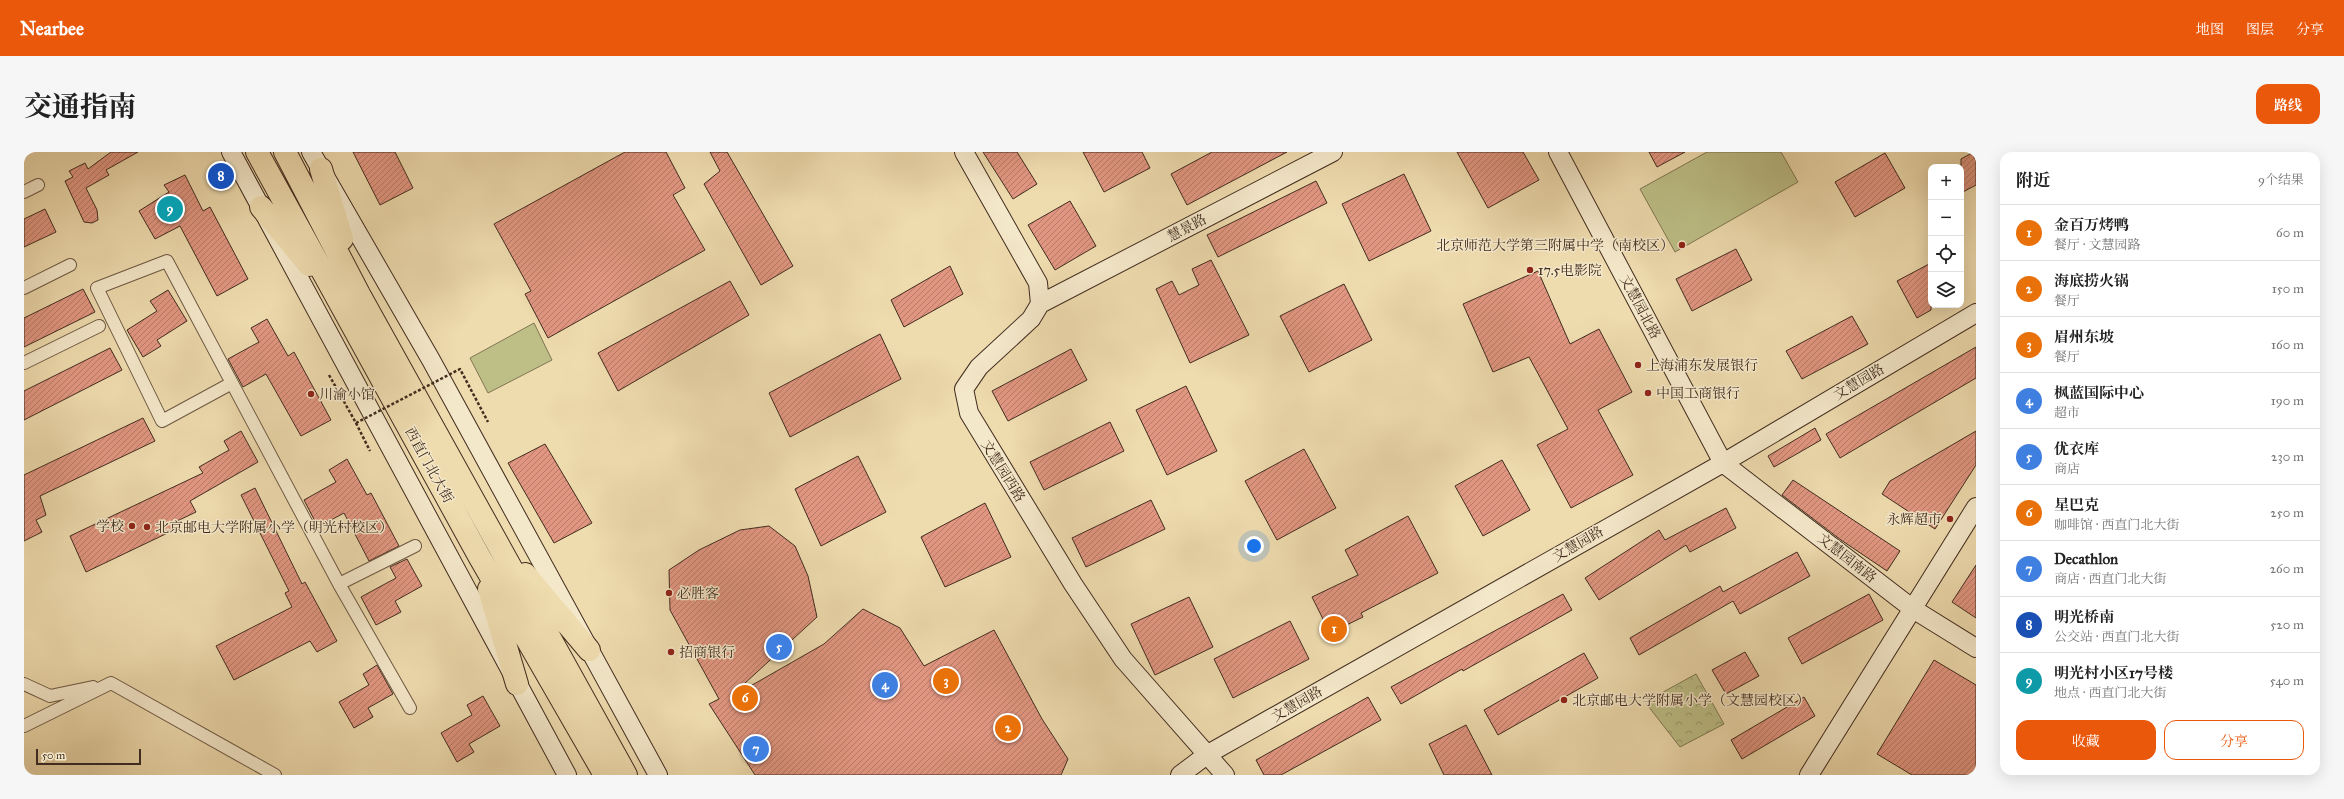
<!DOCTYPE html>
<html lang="zh">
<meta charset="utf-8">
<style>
body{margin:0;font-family:"IM FELL Great Primer","Noto Serif SC",serif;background:#f6f6f6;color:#222}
.controls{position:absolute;right:12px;top:12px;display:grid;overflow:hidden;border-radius:8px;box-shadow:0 4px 16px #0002}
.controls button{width:36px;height:36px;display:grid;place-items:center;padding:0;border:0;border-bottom:1px solid #e0e0e0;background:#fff;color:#222;font:20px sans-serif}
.scale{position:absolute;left:12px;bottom:10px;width:105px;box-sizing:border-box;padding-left:4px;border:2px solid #422c1f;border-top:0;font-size:11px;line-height:14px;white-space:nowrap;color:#422c1f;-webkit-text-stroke:3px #f4e8ca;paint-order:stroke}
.you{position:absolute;left:1230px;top:394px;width:14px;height:14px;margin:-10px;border:3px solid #fff;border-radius:50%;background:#1a73e8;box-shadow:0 0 0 6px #1a73e833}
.badge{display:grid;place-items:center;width:26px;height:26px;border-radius:50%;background:#ea580c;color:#fff;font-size:13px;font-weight:700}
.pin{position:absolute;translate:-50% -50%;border:2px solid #fff;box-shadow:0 1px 4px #0006}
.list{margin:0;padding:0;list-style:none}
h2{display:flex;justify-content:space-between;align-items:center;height:52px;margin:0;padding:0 16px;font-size:17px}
h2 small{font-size:13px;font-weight:400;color:#767676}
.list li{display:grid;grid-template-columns:26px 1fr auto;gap:12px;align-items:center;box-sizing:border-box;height:56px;padding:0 16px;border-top:1px solid #e0e0e0}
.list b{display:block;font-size:15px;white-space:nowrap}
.list p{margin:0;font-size:13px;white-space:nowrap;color:#767676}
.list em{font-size:13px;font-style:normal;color:#767676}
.actions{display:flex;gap:8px;padding:12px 16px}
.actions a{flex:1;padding:9px 0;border:1px solid #ea580c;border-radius:12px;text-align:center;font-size:14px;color:#ea580c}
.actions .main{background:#ea580c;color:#fff}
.icon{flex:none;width:22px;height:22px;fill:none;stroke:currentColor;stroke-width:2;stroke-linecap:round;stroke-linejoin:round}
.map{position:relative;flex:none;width:1952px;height:623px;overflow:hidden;border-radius:12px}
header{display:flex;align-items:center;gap:24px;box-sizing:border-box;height:56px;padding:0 20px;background:#ea580c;color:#fff}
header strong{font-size:19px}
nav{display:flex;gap:22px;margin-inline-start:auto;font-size:14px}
.intro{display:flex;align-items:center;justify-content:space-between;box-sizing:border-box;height:96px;padding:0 24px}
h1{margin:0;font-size:28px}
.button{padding:10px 18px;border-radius:12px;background:#ea580c;color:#fff;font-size:14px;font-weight:700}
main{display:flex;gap:24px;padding:0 24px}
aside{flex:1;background:#fff;border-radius:12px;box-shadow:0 4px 16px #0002}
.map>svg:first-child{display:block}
.green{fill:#bdbf87;stroke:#807653}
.forest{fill:url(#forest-crowns);stroke:#807653}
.building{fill:url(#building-hatch);stroke:#422c1f}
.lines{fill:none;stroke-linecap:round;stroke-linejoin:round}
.street-casing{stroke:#6d5843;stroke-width:14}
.secondary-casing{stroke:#422c1f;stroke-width:20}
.highway-casing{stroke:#422c1f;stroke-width:24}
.path{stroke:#422c1f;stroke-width:2.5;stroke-dasharray:3 2;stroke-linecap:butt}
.street{stroke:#f4e8ca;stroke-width:12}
.secondary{stroke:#f4e8ca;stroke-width:18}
.highway{stroke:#eedbae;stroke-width:22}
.path-bridge{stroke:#422c1f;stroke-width:2.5;stroke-dasharray:3 2;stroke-linecap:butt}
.poi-dot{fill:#8f2418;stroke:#f4e8ca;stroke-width:1.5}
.labels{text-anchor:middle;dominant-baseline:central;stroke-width:3;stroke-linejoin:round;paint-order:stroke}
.street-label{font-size:14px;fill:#422c1f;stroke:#f4e8ca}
.poi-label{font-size:14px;fill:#422c1f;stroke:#f4e8ca;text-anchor:start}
</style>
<header>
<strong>Nearbee</strong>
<nav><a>地图</a><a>图层</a><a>分享</a></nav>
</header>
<div class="intro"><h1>交通指南</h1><a class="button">路线</a></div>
<main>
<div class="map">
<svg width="1952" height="623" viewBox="0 0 1952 623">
<defs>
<pattern id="forest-crowns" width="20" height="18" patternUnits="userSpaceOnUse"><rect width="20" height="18" fill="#bdbf87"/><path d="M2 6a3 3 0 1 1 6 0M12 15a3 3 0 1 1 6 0" fill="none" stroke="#9b9b6e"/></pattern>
<pattern id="building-hatch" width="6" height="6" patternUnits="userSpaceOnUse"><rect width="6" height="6" fill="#e19681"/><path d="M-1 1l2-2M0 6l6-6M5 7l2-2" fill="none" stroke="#b87b69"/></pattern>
</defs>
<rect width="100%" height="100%" fill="#eedbae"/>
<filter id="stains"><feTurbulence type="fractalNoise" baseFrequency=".005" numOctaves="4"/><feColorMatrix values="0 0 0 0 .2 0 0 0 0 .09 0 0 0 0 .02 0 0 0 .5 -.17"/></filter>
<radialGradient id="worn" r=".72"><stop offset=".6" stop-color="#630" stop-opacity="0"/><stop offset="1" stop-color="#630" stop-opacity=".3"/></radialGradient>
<path class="green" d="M1683,0H1757L1774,30L1651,100L1616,37Z
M510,171L528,208L464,241L446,206Z"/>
<path class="forest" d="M1672,522L1700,572L1656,595L1621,550Z"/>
<path class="building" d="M87,0H114L82,18L85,23L62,36L73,58L74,68L68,71L60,70L41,29L49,25L45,19L61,11L64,17Z
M329,0H371L389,36L356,53Z
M601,0H642L661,36L649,43L681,98L524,186L501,142L507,139L470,72Z
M686,0H703L769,114L737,133L680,32L696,19Z
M959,0H993L1013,32L989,47Z
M1059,0H1118L1126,16L1080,40Z
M1188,0H1263L1163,53L1147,22Z
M1433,0H1499L1515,28L1464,56Z
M1625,0H1661L1633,15Z
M1861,1L1881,36L1831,65L1811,30Z
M1948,1L1952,9V33L1937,41V7Z
M1380,22L1407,79L1345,109L1318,52Z
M161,23L179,59L186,55L224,127L193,144L156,74L131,87L115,59L145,40L140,33Z
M1292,29L1303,51L1194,105L1183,83Z
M1046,49L1072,94L1031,118L1004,73Z
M21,57L32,80L0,95V67Z
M1712,97L1728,128L1668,159L1652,127Z
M1187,108L1225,183L1166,211L1132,137L1148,129L1155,143L1175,133L1168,117Z
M1907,111V158L1893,166L1873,129Z
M926,114L939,142L880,175L867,148Z
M1514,119L1546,192L1575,177L1608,240L1574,258L1609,323L1547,356L1513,293L1544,277L1505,205L1469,220L1439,152Z
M706,129L725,163L594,239L574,201Z
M1320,132L1348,188L1285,220L1256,164Z
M59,137L71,160L0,195V166Z
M144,138L163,169L133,188L137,194L119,205L103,178L133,159L126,149Z
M1828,164L1844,192L1778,227L1762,199Z
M243,167L264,204L270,200L307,268L277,284L242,222L219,235L204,207L235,190L227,176Z
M856,182L877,227L766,285L745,241Z
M1952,195V226L1816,306L1802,282Z
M86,196L98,218L0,268V239Z
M1047,197L1063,228L984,269L968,239Z
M1162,234L1193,299L1143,323L1112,258Z
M119,266L131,289L16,344L22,363L12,368L18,380L0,389V323Z
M1086,270L1100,299L1020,338L1006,310Z
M1791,276L1797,288L1750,315L1744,304Z
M217,279L234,310L166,349L172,360L149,371L152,377L62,420L46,384L179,321L175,315L205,298L200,289Z
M1952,279V313L1911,377L1858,342L1866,329Z
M521,292L568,371L530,391L484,311Z
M1280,297L1312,356L1253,388L1221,329Z
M834,304L862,360L797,394L771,337Z
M323,307L343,343L347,341L375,394L345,409L320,361L294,375L280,348L312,330L305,318Z
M1478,308L1506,358L1459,384L1431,334Z
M1769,328L1876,399L1863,419L1817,388L1758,343Z
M231,336L278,432L281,430L313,489L293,500L286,489L210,528L192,494L268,455L261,441L265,439L217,343Z
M1127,348L1141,377L1062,415L1048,386Z
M961,351L987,405L921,435L897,385Z
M1702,356L1712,376L1666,400L1662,393L1575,448L1561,426L1635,378L1641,388Z
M1384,364L1414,421L1337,461L1339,465L1306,481L1288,445L1334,423L1321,398Z
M745,374L771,394L784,424L793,465L720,532L723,536L800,492L839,457L876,476L900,514L970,478L1018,567L1044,607L1037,623H731L685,552L695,547L646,458L645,418L675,398L716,378Z
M1773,400L1786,424L1716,462L1709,449L1615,503L1606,486L1696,434L1699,440Z
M383,407L398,434L371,449L377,460L352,473L337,445L372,426L366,415Z
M1952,413V466L1928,450Z
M1539,442L1548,458L1439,519L1438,517L1377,552L1367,535Z
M1845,442L1859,468L1778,512L1764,486Z
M1165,445L1189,495L1131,523L1107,472Z
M1266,469L1285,507L1209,546L1190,507Z
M1721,500L1735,524L1702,542L1688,518Z
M1560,501L1574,526L1474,583L1460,558Z
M1910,508L1952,533V623H1888L1853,602Z
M353,513L369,542L344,556L349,565L330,576L315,550L345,533L339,522Z
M459,544L476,574L445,592L450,600L433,610L417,581L448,563L443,553Z
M1344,545L1357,568L1257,623H1240L1232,608Z
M1780,545L1791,564L1718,607L1707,588Z
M1442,573L1468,623H1420L1405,592Z"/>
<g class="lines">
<g class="street-casing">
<path id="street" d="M0,40L14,33
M0,136L46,113
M0,211L75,174
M208,231L138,269L73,136L143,109L315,432L391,394
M315,432L386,556
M0,532L26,544L69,535
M0,574L87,531L251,623"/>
</g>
<g class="secondary-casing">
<path id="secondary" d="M207,0L543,623
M287,0L407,208L634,623
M940,0L1014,131L1016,152L1007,167L955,215L940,237L945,261L1049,432L1099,507L1201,623
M1534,0L1699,311L1889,457L1952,496
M1016,152L1309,0
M1156,623L1184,602L1699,311L1952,161
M1785,623L1952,355"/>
</g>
<g class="highway-casing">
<path id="highway" d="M233,0L455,404L581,623
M261,0L335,142L602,623
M297,17L318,87
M237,55L285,113
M501,422L565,498
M465,437L493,532"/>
</g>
<path class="path" d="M332,271L346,299"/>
<use href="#street" class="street"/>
<use href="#secondary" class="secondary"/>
<use href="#highway" class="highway"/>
<path class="path-bridge" d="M305,223L332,271L436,217L464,270"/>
</g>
<g class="poi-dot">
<circle cx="1658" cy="93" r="4"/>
<circle cx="1506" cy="118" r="4"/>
<circle cx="1614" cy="213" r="4"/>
<circle cx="1624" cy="241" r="4"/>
<circle cx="287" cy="242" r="4"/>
<circle cx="1926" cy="367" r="4"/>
<circle cx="108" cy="374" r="4"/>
<circle cx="123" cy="375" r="4"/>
<circle cx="645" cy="441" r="4"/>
<circle cx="647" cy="500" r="4"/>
<circle cx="1540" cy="548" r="4"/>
</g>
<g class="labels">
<g class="street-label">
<text transform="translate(1163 76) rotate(-28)">慧景路</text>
<text transform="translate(1616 155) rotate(62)">文慧园北路</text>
<text transform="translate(1835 230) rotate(-31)">文慧园路</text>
<text transform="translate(405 313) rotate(61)">西直门北大街</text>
<text transform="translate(979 319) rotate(58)">文慧园西路</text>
<text transform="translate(1554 392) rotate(-30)">文慧园路</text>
<text transform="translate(1823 406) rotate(38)">文慧园南路</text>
<text transform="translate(1273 552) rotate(-30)">文慧园路</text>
</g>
<g class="poi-label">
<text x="1650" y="93" text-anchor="end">北京师范大学第三附属中学（南校区）</text>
<text x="1514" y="118">17.5电影院</text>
<text x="1622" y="213">上海浦东发展银行</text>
<text x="1632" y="241">中国工商银行</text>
<text x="295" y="242">川渝小馆</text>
<text x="1918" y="367" text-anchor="end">永辉超市</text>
<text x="100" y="374" text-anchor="end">学校</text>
<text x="131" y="375">北京邮电大学附属小学（明光村校区）</text>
<text x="653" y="441">必胜客</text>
<text x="655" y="500">招商银行</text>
<text x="1548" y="548">北京邮电大学附属小学（文慧园校区）</text>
</g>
</g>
<rect width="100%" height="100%" filter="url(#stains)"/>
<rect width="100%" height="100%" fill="url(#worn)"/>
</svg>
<div class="controls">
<button>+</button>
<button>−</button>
<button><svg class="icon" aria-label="locate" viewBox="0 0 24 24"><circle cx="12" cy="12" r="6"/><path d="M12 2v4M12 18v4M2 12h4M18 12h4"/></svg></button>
<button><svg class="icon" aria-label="layers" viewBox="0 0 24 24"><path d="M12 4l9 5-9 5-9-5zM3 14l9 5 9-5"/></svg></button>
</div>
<div class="scale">50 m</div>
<div class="you"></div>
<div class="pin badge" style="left:1310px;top:477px;background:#e8710a">1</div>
<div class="pin badge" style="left:984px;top:576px;background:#e8710a">2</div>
<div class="pin badge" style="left:922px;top:529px;background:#e8710a">3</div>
<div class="pin badge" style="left:861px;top:533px;background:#3f7fe0">4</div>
<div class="pin badge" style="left:755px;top:495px;background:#3f7fe0">5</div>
<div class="pin badge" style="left:721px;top:546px;background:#e8710a">6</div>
<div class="pin badge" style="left:732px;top:597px;background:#3f7fe0">7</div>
<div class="pin badge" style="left:197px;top:24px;background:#1a4fb4">8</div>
<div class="pin badge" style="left:146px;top:57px;background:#0f9aa8">9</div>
</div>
<aside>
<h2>附近<small>9个结果</small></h2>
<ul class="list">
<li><span class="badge" style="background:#e8710a">1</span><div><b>金百万烤鸭</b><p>餐厅 · 文慧园路</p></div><em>60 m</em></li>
<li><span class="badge" style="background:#e8710a">2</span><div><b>海底捞火锅</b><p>餐厅</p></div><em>150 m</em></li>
<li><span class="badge" style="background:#e8710a">3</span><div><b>眉州东坡</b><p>餐厅</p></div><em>160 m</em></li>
<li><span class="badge" style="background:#3f7fe0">4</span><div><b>枫蓝国际中心</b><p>超市</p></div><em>190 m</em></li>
<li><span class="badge" style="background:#3f7fe0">5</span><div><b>优衣库</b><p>商店</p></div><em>230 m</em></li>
<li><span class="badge" style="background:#e8710a">6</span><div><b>星巴克</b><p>咖啡馆 · 西直门北大街</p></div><em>250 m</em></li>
<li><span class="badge" style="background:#3f7fe0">7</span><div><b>Decathlon</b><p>商店 · 西直门北大街</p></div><em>260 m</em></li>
<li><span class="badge" style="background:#1a4fb4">8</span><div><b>明光桥南</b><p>公交站 · 西直门北大街</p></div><em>520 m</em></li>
<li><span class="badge" style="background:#0f9aa8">9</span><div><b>明光村小区17号楼</b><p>地点 · 西直门北大街</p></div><em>540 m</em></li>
</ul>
<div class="actions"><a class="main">收藏</a><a>分享</a></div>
</aside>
</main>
